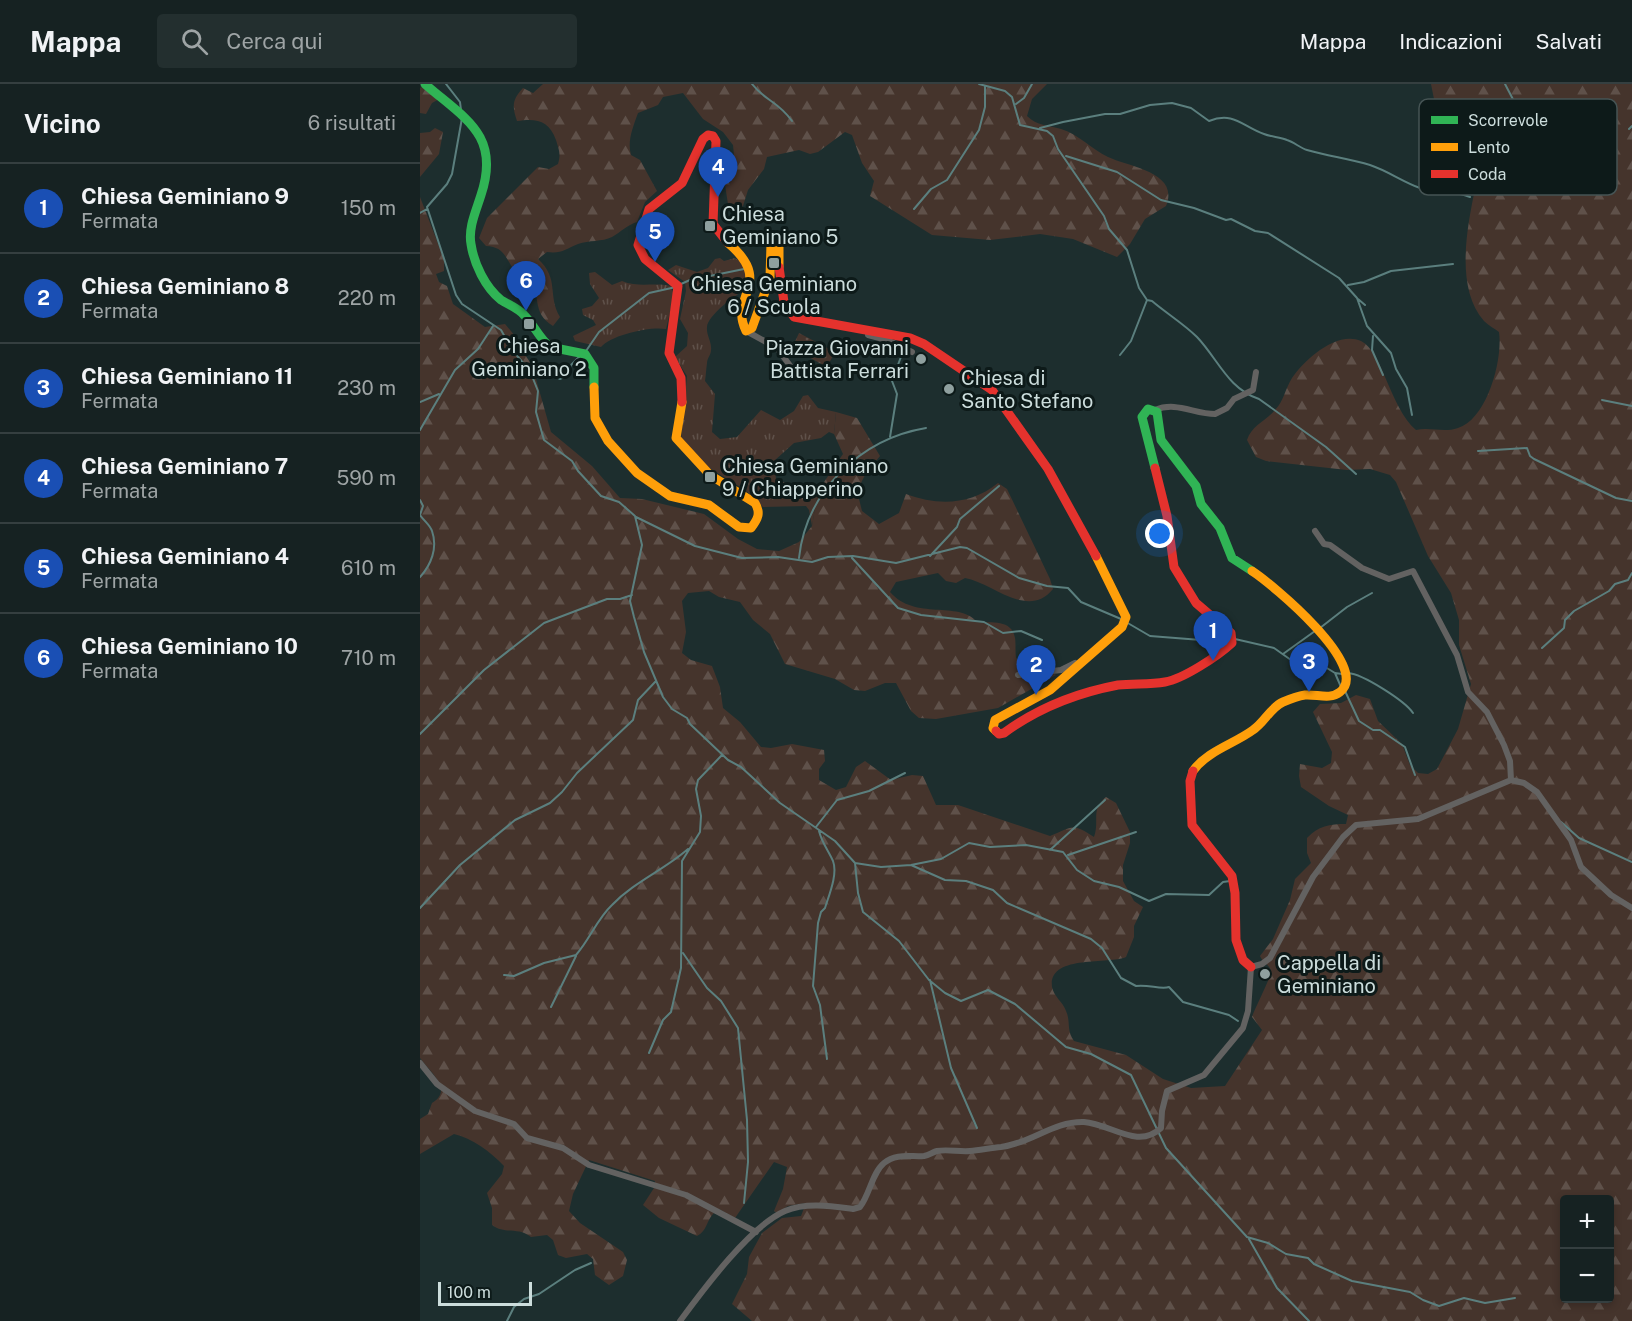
<!DOCTYPE html>
<html lang="it">
<meta charset="utf-8">
<style>
body{margin:0;font-family:"Public Sans",sans-serif;background:#232f2f;color:#f1f3f6}
.controls{position:absolute;right:18px;bottom:18px;display:grid;overflow:hidden;border-radius:6px;box-shadow:0 3px 9px #0003}
.controls button{width:54px;height:54px;display:grid;place-items:center;padding:0;border:0;border-bottom:2px solid #353f40;background:#162222;color:#f1f3f6;font:30px sans-serif}
.scale{position:absolute;left:18px;bottom:15px;width:94px;box-sizing:border-box;padding-left:6px;border:3px solid #ccdddc;border-top:0;font-size:16px;line-height:21px;white-space:nowrap;color:#ccdddc;-webkit-text-stroke:4px #0d1a19;paint-order:stroke}
.you{position:absolute;left:740px;top:450px;width:21px;height:21px;margin:-15px;border:4px solid #fff;border-radius:50%;background:#1a73e8;box-shadow:0 0 0 9px #1a73e833}
.badge{display:grid;place-items:center;width:39px;height:39px;border-radius:50%;background:#d93025;color:#fff;font-size:20px;font-weight:700}
.pin{position:absolute;translate:-50% -50px;filter:drop-shadow(0 2px 3px #0008)}
.pin::after{content:'';position:absolute;top:32px;width:21px;height:18px;background:inherit;clip-path:polygon(0 0,100% 0,50% 100%)}
.list{margin:0;padding:0;list-style:none}
h2{display:flex;justify-content:space-between;align-items:center;height:78px;margin:0;padding:0 24px;font-size:26px}
h2 small{font-size:20px;font-weight:400;color:#9ea4a5}
.list li{display:grid;grid-template-columns:39px 1fr auto;gap:18px;align-items:center;box-sizing:border-box;height:90px;padding:0 24px;border-top:2px solid #353f40}
.list b{display:block;font-size:22px;white-space:nowrap}
.list p{margin:0;font-size:20px;white-space:nowrap;color:#9ea4a5}
.list em{font-size:20px;font-style:normal;color:#9ea4a5}
.icon{flex:none;width:33px;height:33px;fill:none;stroke:currentColor;stroke-width:2;stroke-linecap:round;stroke-linejoin:round}
.map{position:relative;flex:none;width:1212px;height:1237px;overflow:hidden}
header{display:flex;align-items:center;gap:36px;box-sizing:border-box;height:84px;padding:0 30px;background:#162222;border-bottom:2px solid #353f40}
header strong{font-size:28px}
nav{display:flex;gap:33px;margin-inline-start:auto;font-size:21px}
.search{width:420px;height:54px;background:#232f2f;display:flex;align-items:center;gap:15px;box-sizing:border-box;padding:0 21px;border-radius:6px;color:#9ea4a5;font-size:22px}
main{display:flex}
aside{flex:1;background:#162222}
.map>svg:first-child{display:block}
.grass{fill:url(#grass-tufts)}
.forest{fill:url(#forest-firs);fill-rule:evenodd}
.park{fill:url(#park-dots)}
.lines{fill:none;stroke-linecap:round;stroke-linejoin:round}
.stream{stroke:#5b7f7e;stroke-width:2}
.street{stroke:#636261;stroke-width:6}
.fast{stroke:#30b455;stroke-width:9}
.slow{stroke:#ff9f0a;stroke-width:9}
.jam{stroke:#e5322d;stroke-width:9}
.poi-dot{fill:#8fa09f;stroke:#0d1a19;stroke-width:2}
.labels{text-anchor:middle;dominant-baseline:central;stroke-width:6;stroke-linejoin:round;paint-order:stroke}
.poi-label{font-size:20px;fill:#ccdddc;stroke:#0d1a19;text-anchor:start}
.key{fill:#0d1a19;stroke:#465454;stroke-width:1.5}
.key-label{font-size:16px;fill:#ccdddc}
</style>
<header>
<strong>Mappa</strong>
<div class="search"><svg class="icon" aria-label="search" viewBox="0 0 24 24"><circle cx="10" cy="10" r="6"/><path d="M15 15l6 6"/></svg>Cerca qui</div>
<nav><a>Mappa</a><a>Indicazioni</a><a>Salvati</a></nav>
</header>
<main>
<aside>
<h2>Vicino<small>6 risultati</small></h2>
<ul class="list">
<li><span class="badge" style="background:#1a4fb4">1</span><div><b>Chiesa Geminiano 9</b><p>Fermata</p></div><em>150 m</em></li>
<li><span class="badge" style="background:#1a4fb4">2</span><div><b>Chiesa Geminiano 8</b><p>Fermata</p></div><em>220 m</em></li>
<li><span class="badge" style="background:#1a4fb4">3</span><div><b>Chiesa Geminiano 11</b><p>Fermata</p></div><em>230 m</em></li>
<li><span class="badge" style="background:#1a4fb4">4</span><div><b>Chiesa Geminiano 7</b><p>Fermata</p></div><em>590 m</em></li>
<li><span class="badge" style="background:#1a4fb4">5</span><div><b>Chiesa Geminiano 4</b><p>Fermata</p></div><em>610 m</em></li>
<li><span class="badge" style="background:#1a4fb4">6</span><div><b>Chiesa Geminiano 10</b><p>Fermata</p></div><em>710 m</em></li>
</ul>
</aside>
<div class="map">
<svg width="1212" height="1237" viewBox="0 0 1212 1237">
<defs>
<pattern id="grass-tufts" width="24" height="20" patternUnits="userSpaceOnUse" patternTransform="scale(1.5)"><rect width="24" height="20" fill="#45342c"/><path d="M3 7l-1-3M5 7V3M7 7l1-3M15 17l-1-3M17 17v-4M19 17l1-3" fill="none" stroke="#5f514a"/></pattern>
<pattern id="forest-firs" width="22" height="20" patternUnits="userSpaceOnUse" patternTransform="scale(1.5)"><rect width="22" height="20" fill="#45342c"/><path d="M5 1l3.5 6h-7zM16 11l3.5 6h-7z" fill="#5f514a"/></pattern>
<pattern id="park-dots" width="8" height="8" patternUnits="userSpaceOnUse" patternTransform="scale(1.5)"><rect width="8" height="8" fill="#45342c"/><path d="M2 2h.1M6 6h.1" fill="none" stroke="#5f514a" stroke-width="1.8" stroke-linecap="round"/></pattern>
</defs>
<rect width="100%" height="100%" fill="#1d2e2e"/>
<path class="grass" d="M300,174L304,177L315,174C329,181 327,192 326,206C317,209 287,232 287,243C286,251 292,258 291,266C291,271 287,274 287,279C286,286 286,290 285,297L295,310L292,348L300,355L317,353L341,326L360,336L374,327L383,312L388,311L398,324L416,328L414,350L409,348L401,354L374,359L354,377L356,395L371,401L379,408L398,407L392,442L389,426L386,422L343,423C321,395 279,388 261,355L267,292L255,273L267,262L268,249L260,235L266,207L265,198L248,186L256,181L277,188L288,184L295,175Z
M175,188L192,201L202,197C219,204 234,198 251,202L254,212L246,245C230,242 191,251 181,263L155,257L153,252L176,241L173,236L163,231L162,225L172,222L179,214L170,200L169,189Z"/>
<path class="forest" d="M123,0H627L612,15L607,32C617,42 628,41 641,45C660,51 671,65 688,73C709,83 760,88 746,122L725,135L710,160L697,173L653,155L620,150L570,156L512,151L450,112L454,97L442,79L432,51L425,48L398,68L390,70L379,66L347,73L344,85L328,106L323,122L315,126L308,120L303,88L314,71L313,61L303,48L283,35L263,9L243,13L238,21L218,29C213,43 207,57 211,71L220,76L237,107L225,118L217,138C207,141 201,148 192,153C182,158 169,156 158,160C146,165 141,170 127,168L118,175C140,195 127,211 140,233L133,242C110,228 123,211 107,188L95,187C85,174 85,163 66,162L59,154L67,134L118,83L129,85L138,80C141,70 139,66 136,56C129,36 116,34 97,37C92,22 92,16 103,4L113,9Z
M1011,0H1212V1237H332L312,1220L327,1190L329,1173L342,1149L362,1134L381,1132L386,1119L368,1122L357,1129L354,1127L363,1105L367,1083L354,1078L315,1134L299,1125C285,1134 289,1146 277,1152L239,1134L223,1121L234,1104L235,1097L169,1076L153,1110L149,1127L160,1139L203,1168L207,1176L203,1192L189,1201L175,1191L173,1175L167,1170L146,1174L138,1171L133,1156L127,1151L111,1153C98,1142 85,1151 72,1141V1124L67,1109L82,1090L84,1082C71,1068 52,1054 34,1050L0,1070V1035L8,1030L12,1019C34,1006 10,988 0,974V113L24,175V187L16,190L19,198L27,202L33,220L65,243L85,240L100,258L103,268L112,281L131,348L172,382L200,414L222,415L284,430L318,455L337,465L359,467L379,458L392,442L398,407L423,370L414,350L416,328L437,334L460,372L446,389L437,407L442,427L459,440L479,429L486,410C518,422 551,421 578,399L587,405L630,495L633,505C608,536 573,499 545,494L536,499L526,497L518,489L476,498L470,508C495,537 538,516 557,538C571,539 592,535 595,554C596,560 595,567 596,574L610,585L628,584L636,591L578,624L516,635L499,634L491,627L476,599H465L445,607L434,606L415,595L365,580L350,550L333,536L320,518L299,513L289,507L268,509L262,517L266,548L262,569L271,576L292,582L300,603L303,624L320,638L341,663L351,664L372,660L404,666L405,677L399,685V696L416,706L426,703L436,683L445,677L471,696L492,691L503,692L516,721H538L630,752C652,743 652,738 674,753C680,736 670,726 686,713L696,719L710,748V759L703,781V797L714,817L723,823L714,842V853L706,873C688,881 628,870 632,903C634,913 643,918 646,927C651,938 646,946 654,957L706,971L743,995L771,1004L805,1002L842,946L832,933C835,924 852,891 851,887C850,881 842,878 840,872L853,855L870,816L875,795L891,779L887,769V754C898,742 910,740 926,740L928,731L909,722L881,703L879,692L880,680L902,684L911,679L912,668L893,628L900,620L921,619L936,611L950,615L958,637L982,660L990,681L998,689L1008,690L1017,685L1038,645L1051,600L1039,561V536L1031,509L1008,472L976,398L970,391L950,385L927,386L846,377L836,373L827,356C832,341 845,338 855,326C864,317 865,305 872,294C884,276 917,246 941,257C963,268 970,324 996,346C1010,343 1024,349 1038,344C1067,335 1083,276 1079,248C1075,245 1068,241 1064,237C1035,204 1047,144 1055,105L1021,50ZM1144,1116H1190V1214H1144Z
M4,2L21,14L12,19L6,30L0,29V4Z
M15,44L23,48L19,70L0,93V49L10,48Z"/>
<path class="park" d="M379,249L415,268L407,283L372,264Z"/>
<g class="lines">
<path class="stream" d="M26,0L40,18L41,26
M332,0C345,17 358,17 372,37
M559,0L585,7L592,13L600,41L627,47L633,52L638,65L684,132L689,145L707,166L719,204L727,216L732,217C746,229 764,240 777,253C798,275 808,305 839,315L906,363L936,390
M1085,0L1109,46
M596,20L604,14L612,0
M42,34L32,90L27,100L7,123L36,211L42,220L81,246L93,267L110,287L118,307L116,328L124,356L152,377L158,387L181,412L199,418L215,432L222,461L210,517L214,533L224,568L243,613L252,625L267,634L270,640L308,676L321,683L360,719L415,757L435,779L438,809L443,828L479,857L509,896L525,909L541,917L568,906L595,920L646,963L671,970L711,991L746,1064L827,1153L848,1159L866,1170L888,1174L894,1180L932,1197L990,1208L1003,1216L1019,1222L1044,1214L1065,1219L1095,1214
M620,44L643,38L685,30H700L730,21L752,19L771,24L789,37C814,27 823,43 844,50C851,53 860,53 867,56C874,58 880,64 887,66C908,72 930,75 950,81C968,87 983,98 1000,104C1017,109 1034,106 1050,113
M1209,45L1212,42
M646,72L697,88L741,116L774,124L806,136L811,135L835,147L848,149L919,194L937,214L947,242L971,269L976,285L987,304L992,331
M494,125L511,105L527,96L559,46L565,23V2
M0,129L7,125
M261,200L270,196L324,185
M928,201L944,198L971,187L1033,180
M938,215L945,221
M953,252L952,266L963,291
M166,267L179,248L229,209L256,203
M700,271L711,257L727,216
M108,284L113,281L140,295L148,291L151,281L162,270
M1182,316L1212,322
M0,318L19,310
M0,346L35,286L58,265L73,242
M470,353L477,310L472,297L482,270
M1058,367L1107,364L1110,372L1114,375L1196,414L1212,417
M0,416L3,422L0,431C4,437 10,441 12,447C18,464 11,481 0,493
M216,433L275,462L322,474L358,473L392,478L408,473L433,472L476,479L540,463L547,464L599,494L627,502L648,504L661,518L701,535
M510,472L537,443L540,435L579,402
M379,474C386,408 440,355 506,344
M432,474L478,524L501,531L564,538L583,549L601,547L622,556
M706,538L730,552L781,556L810,553
M900,544L927,523L952,509
M815,555L854,564L871,576L897,578L915,589L922,590
M1122,564L1144,544L1145,536L1154,527L1189,507L1195,500L1208,496L1212,489
M863,570L895,547
M915,589L921,603
M928,589C943,590 985,617 993,629
M925,607L939,637L953,646H960L985,663L995,691
M0,650L64,586L124,539L187,515H200L212,511
M1141,738L1159,754L1212,778
M396,743L417,716L449,707L485,689
M399,747C402,759 408,766 413,777C418,790 409,811 405,824L401,828L398,839L393,902L400,921L407,975
M630,766L685,716
M648,771L716,748
M435,779L461,783L491,781L521,775L549,759L570,763L606,761L643,768L657,786L674,797L699,803L729,817L746,810L789,811L803,798L810,797
M491,781L525,796L546,797L573,806L587,819L671,855L682,864L701,894L716,902C728,900 741,906 749,903L763,918L809,931L818,937
M0,824L40,781L95,736L130,719L142,708L157,689L213,636L218,616L236,597
M263,869L287,904L301,917L318,944L327,1036L328,1078L324,1119
M84,891L94,892L124,879L156,871C170,855 177,835 192,821C214,798 244,786 268,765
M510,896L531,984L557,1044
M131,923L156,872
M229,969L243,936L251,928L261,884L262,777L280,748L281,732L276,705L278,696L302,671
M829,1155L857,1204L889,1237
M87,1237L94,1223L104,1215L119,1210L155,1186L171,1179"/>
<path class="street" d="M328,248L357,264L371,283
M448,251L467,256L492,268
M735,326C756,317 774,330 795,330L807,324L814,315L833,306L836,288
M895,447L904,460L910,461L942,484L969,495L993,487L1037,571L1048,608L1067,628L1084,661L1090,677L1091,696
M598,591L641,586L655,579
M0,979L17,1000L55,1027L94,1040L107,1054L143,1064L169,1081L266,1111L336,1148
M260,1237C283,1206 330,1142 365,1127C386,1118 411,1122 433,1125L440,1123C450,1110 452,1089 464,1079C476,1069 491,1073 504,1072C509,1071 513,1068 517,1067C527,1065 539,1068 550,1067C560,1066 571,1064 581,1063C612,1059 633,1037 664,1038C691,1040 718,1066 741,1044L742,1027L747,1007L784,991L823,944L828,927L831,883L842,880L850,874L893,793L923,753L936,741L998,735L1091,696L1104,699L1117,708L1151,756L1161,783L1191,811L1212,824"/>
<path class="fast" d="M5,0C45,35 81,51 61,111C56,127 48,144 51,160C54,180 65,203 81,216C89,221 98,224 104,231C114,241 119,254 130,263L165,270L174,284V303
M735,384L722,333L728,325L737,328L741,356L776,402L781,420L800,444L812,474L832,487"/>
<path class="slow" d="M307,158C356,199 308,211 326,247L332,244L350,194L351,159L355,154L359,160V183
M174,303L175,334L188,357L217,389L250,412L289,421L319,443L331,444C338,435 341,429 335,419L290,391L256,354L262,318
M576,647L573,644L575,636L630,606L702,543L706,533L676,472
M773,687C787,667 814,660 833,646C844,639 851,623 863,618C870,615 878,612 885,611C897,610 910,616 920,608C952,583 852,500 832,487"/>
<path class="jam" d="M359,183L364,218L374,233L490,254L504,260L572,306L628,385L676,472
M262,318L261,294L249,269L258,202L225,175L218,161L229,125L262,99L283,55L288,51L293,52L296,57L293,140L307,158
M576,647L579,650L584,649C618,624 656,609 698,601C713,599 729,601 745,598C763,595 798,572 812,559L811,549L776,519L754,483L747,432L735,384
M773,687L770,697L772,741L812,792L815,809L816,856L823,876L831,883"/>
</g>
<g class="poi-dot">
<rect x="284" y="136" width="12" height="12" rx="3"/>
<rect x="348" y="173" width="12" height="12" rx="3"/>
<rect x="103" y="234" width="12" height="12" rx="3"/>
<circle cx="501" cy="275" r="6"/>
<circle cx="529" cy="305" r="6"/>
<rect x="284" y="387" width="12" height="12" rx="3"/>
<circle cx="845" cy="890" r="6"/>
</g>
<g class="labels">
<g class="poi-label">
<text x="302" y="130">Chiesa<tspan x="302" dy="23">Geminiano 5</tspan></text>
<text x="354" y="200" text-anchor="middle">Chiesa Geminiano<tspan x="354" dy="23">6 / Scuola</tspan></text>
<text x="109" y="262" text-anchor="middle">Chiesa<tspan x="109" dy="23">Geminiano 2</tspan></text>
<text x="489" y="264" text-anchor="end">Piazza Giovanni<tspan x="489" dy="23">Battista Ferrari</tspan></text>
<text x="541" y="294">Chiesa di<tspan x="541" dy="23">Santo Stefano</tspan></text>
<text x="302" y="382">Chiesa Geminiano<tspan x="302" dy="23">9 / Chiapperino</tspan></text>
<text x="857" y="879">Cappella di<tspan x="857" dy="23">Geminiano</tspan></text>
</g>
</g>
<rect x="999" y="15" width="198" height="96" rx="9" class="key"/>
<rect x="1011" y="32" width="27" height="8" fill="#30b455"/>
<rect x="1011" y="59" width="27" height="8" fill="#ff9f0a"/>
<rect x="1011" y="86" width="27" height="8" fill="#e5322d"/>
<g class="key-label">
<text x="1048" y="42">Scorrevole</text>
<text x="1048" y="69">Lento</text>
<text x="1048" y="96">Coda</text>
</g>
</svg>
<div class="controls">
<button>+</button>
<button>−</button>
</div>
<div class="scale">100 m</div>
<div class="you"></div>
<div class="pin badge" style="left:793px;top:577px;background:#1a4fb4">1</div>
<div class="pin badge" style="left:616px;top:611px;background:#1a4fb4">2</div>
<div class="pin badge" style="left:889px;top:608px;background:#1a4fb4">3</div>
<div class="pin badge" style="left:298px;top:113px;background:#1a4fb4">4</div>
<div class="pin badge" style="left:235px;top:178px;background:#1a4fb4">5</div>
<div class="pin badge" style="left:106px;top:227px;background:#1a4fb4">6</div>
</div>
</main>
